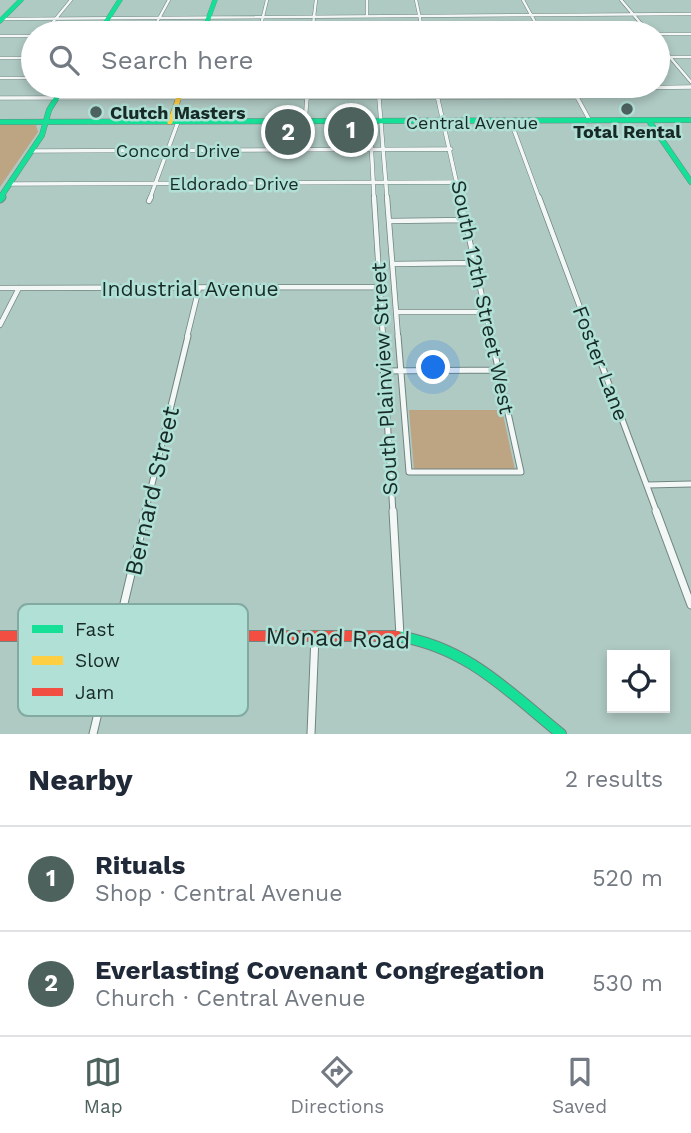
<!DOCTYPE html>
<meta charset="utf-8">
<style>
body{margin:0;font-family:"Work Sans",sans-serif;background:#f2f2f3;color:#1f2937}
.controls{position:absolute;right:21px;bottom:21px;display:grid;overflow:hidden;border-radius:0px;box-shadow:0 4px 10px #0003}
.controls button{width:63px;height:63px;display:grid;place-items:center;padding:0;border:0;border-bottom:2px solid #e0e1e3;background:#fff;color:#1f2937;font:35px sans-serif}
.you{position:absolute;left:434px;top:368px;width:24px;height:24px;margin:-18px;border:5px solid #fff;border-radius:50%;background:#1a73e8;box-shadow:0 0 0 10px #1a73e833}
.badge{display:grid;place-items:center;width:46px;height:46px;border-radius:50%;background:#4d625d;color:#fff;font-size:23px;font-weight:700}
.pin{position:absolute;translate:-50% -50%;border:4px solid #fff;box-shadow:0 2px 7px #0006}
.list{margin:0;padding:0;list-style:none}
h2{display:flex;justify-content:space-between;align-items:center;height:91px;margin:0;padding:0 28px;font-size:30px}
h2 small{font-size:23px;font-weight:400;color:#747a83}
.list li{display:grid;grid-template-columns:46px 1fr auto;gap:21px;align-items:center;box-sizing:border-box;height:105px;padding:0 28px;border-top:2px solid #e0e1e3}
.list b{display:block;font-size:26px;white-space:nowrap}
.list p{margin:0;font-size:23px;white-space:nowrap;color:#747a83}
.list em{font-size:23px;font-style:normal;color:#747a83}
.icon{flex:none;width:38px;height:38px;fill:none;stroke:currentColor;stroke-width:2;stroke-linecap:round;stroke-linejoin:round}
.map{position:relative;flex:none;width:691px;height:734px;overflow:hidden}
.search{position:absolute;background:#fff;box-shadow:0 4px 10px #0003;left:21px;right:21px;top:21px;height:77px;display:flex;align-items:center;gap:18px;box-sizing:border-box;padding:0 24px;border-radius:38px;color:#747a83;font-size:26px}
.sheet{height:301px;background:#fff}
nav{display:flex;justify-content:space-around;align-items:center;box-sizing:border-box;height:98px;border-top:2px solid #e0e1e3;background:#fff;font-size:19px;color:#747a83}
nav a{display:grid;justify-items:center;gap:4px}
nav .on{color:#4d625d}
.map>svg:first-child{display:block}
.green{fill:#bda483}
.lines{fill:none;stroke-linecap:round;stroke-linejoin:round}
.street-far4-casing{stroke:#708580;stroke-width:3.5}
.street-far3-casing{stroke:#708580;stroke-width:4.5}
.street-far2-casing{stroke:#708580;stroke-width:6}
.street-far1-casing{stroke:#708580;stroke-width:7}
.street-casing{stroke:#708580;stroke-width:9}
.fast-far3-casing{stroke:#708580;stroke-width:5}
.fast-far2-casing{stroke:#708580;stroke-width:6}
.fast-far1-casing{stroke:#708580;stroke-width:9}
.fast-casing{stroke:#708580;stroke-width:12}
.slow-casing{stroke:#708580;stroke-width:6}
.jam-casing{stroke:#708580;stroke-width:12}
.street-far4{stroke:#f3f7f6;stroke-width:2.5}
.street-far3{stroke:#f3f7f6;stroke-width:3.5}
.street-far2{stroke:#f3f7f6;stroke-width:4.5}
.street-far1{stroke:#f3f7f6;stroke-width:5}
.street{stroke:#f3f7f6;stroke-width:7}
.fast-far3{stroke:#16e098;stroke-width:4.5}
.fast-far2{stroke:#16e098;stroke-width:5}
.fast-far1{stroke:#16e098;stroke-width:7}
.fast{stroke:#16e098;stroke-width:10}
.slow{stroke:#ffcf43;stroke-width:5}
.jam{stroke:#f24e42;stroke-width:10}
.poi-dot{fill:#4d625d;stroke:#b1e1d6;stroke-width:2.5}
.labels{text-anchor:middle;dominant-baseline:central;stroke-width:5;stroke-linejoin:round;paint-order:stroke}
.far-poi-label{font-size:18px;font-weight:bold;fill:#182a26;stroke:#b1e1d6;text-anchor:start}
.far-street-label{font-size:18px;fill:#182a26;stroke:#b1e1d6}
.street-label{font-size:21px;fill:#182a26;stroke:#b1e1d6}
.near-street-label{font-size:24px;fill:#182a26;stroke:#b1e1d6}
.key{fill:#b1e1d6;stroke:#83aaa1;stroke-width:2}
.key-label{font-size:19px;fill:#182a26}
</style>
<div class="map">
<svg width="691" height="734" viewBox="0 0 691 734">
<rect width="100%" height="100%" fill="#afc9c3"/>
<path class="green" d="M0,125H36L38,132L0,187Z
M409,410H502L515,470H414Z"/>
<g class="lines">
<g class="street-far4-casing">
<path id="street-far4" d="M367,0V16
M416,0L423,33
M523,0L541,33
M621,0L649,33
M0,19L691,14
M44,33L71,0
M151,33L169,0
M259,33L267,0
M312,33L316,0
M658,34H691
M0,36H33
M658,43L691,82
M658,57H691
M0,58H33
M0,78H33
M620,88L691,87"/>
</g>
<g class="street-far3-casing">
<path id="street-far3" d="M378,86L387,198
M435,86L460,198
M571,86L590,121
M620,88L691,87
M0,98L577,97
M305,122L308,86
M370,122L374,198
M511,122L539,198
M31,151L451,149
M10,184L458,182
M150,198L178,122"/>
</g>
<g class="street-far2-casing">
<path id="street-far2" d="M374,197L383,337
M387,197L398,337
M460,197L491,337
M539,197L591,337
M149,201L151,197
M389,221L466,220
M392,264L476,263
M0,288L379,287
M396,312H486
M0,325L19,288
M187,337L199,288"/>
</g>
<g class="street-far1-casing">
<path id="street-far1" d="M382,336L393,513
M398,336L409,472H521L491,336
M591,336L657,513
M383,371L499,370
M647,485L691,484
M145,513L188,336"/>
</g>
<g class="street-casing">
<path id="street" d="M393,511L400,636
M656,511L691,605
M93,734L146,511
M311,734L315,636"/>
</g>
<g class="fast-far3-casing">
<path id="fast-far3" d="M0,21L21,0
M99,33L120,0
M203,33L215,0"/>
</g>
<g class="fast-far2-casing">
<path id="fast-far2" d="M649,121L691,182
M0,122L691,120
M0,198L42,135L49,110L64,86"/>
</g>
<g class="fast-far1-casing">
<path id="fast-far1" d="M0,199L2,197"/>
</g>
<g class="fast-casing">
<path id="fast" d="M397,636C467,647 508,691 561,734"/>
</g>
<g class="slow-casing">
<path id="slow" d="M170,122L183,86"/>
</g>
<g class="jam-casing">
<path id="jam" d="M0,636H397"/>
</g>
<use href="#street-far4" class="street-far4"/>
<use href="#street-far3" class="street-far3"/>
<use href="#street-far2" class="street-far2"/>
<use href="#street-far1" class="street-far1"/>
<use href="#street" class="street"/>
<use href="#fast-far3" class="fast-far3"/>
<use href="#fast-far2" class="fast-far2"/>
<use href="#fast-far1" class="fast-far1"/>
<use href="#fast" class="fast"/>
<use href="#slow" class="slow"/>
<use href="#jam" class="jam"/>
</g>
<g class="poi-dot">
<circle cx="627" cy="109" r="7"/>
<circle cx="96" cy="112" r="7"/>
</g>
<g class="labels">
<g class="far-poi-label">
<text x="110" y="112">Clutch Masters</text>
<text x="627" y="131" text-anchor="middle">Total Rental</text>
</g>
<g class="far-street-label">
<text x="472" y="122">Central Avenue</text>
<text x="178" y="150">Concord Drive</text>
<text x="234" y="183">Eldorado Drive</text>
</g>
<g class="street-label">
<text x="190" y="288">Industrial Avenue</text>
<text transform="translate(483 297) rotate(78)">South 12th Street West</text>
<text transform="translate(601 363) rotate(69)">Foster Lane</text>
<text transform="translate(384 379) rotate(-93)">South Plainview Street</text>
</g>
<g class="near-street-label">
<text transform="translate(152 491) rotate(-77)">Bernard Street</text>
<text transform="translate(338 638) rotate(2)">Monad Road</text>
</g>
</g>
<rect x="18" y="604" width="230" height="112" rx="10" class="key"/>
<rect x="32" y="625" width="31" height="8" fill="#16e098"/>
<rect x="32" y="656" width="31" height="9" fill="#ffcf43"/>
<rect x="32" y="688" width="31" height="8" fill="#f24e42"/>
<g class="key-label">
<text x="75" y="636">Fast</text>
<text x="75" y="667">Slow</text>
<text x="75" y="699">Jam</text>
</g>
</svg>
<div class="controls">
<button><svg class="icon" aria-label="locate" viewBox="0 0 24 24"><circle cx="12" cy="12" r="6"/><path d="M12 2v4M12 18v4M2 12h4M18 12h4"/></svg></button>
</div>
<div class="you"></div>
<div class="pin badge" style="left:351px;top:130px">1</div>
<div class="pin badge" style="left:288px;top:132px">2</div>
<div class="search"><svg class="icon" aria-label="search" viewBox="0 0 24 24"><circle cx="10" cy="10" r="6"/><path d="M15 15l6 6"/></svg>Search here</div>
</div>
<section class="sheet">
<h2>Nearby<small>2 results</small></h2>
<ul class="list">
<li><span class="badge">1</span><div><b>Rituals</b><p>Shop · Central Avenue</p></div><em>520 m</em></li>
<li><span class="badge">2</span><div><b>Everlasting Covenant Congregation</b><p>Church · Central Avenue</p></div><em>530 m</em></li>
</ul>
</section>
<nav>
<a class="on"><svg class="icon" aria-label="map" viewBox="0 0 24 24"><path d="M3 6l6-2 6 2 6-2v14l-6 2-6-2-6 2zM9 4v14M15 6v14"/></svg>Map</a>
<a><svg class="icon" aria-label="directions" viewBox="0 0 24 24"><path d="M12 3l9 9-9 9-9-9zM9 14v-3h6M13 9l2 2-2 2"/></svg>Directions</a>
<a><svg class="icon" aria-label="saved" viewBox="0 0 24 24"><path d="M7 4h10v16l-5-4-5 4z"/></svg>Saved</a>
</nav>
